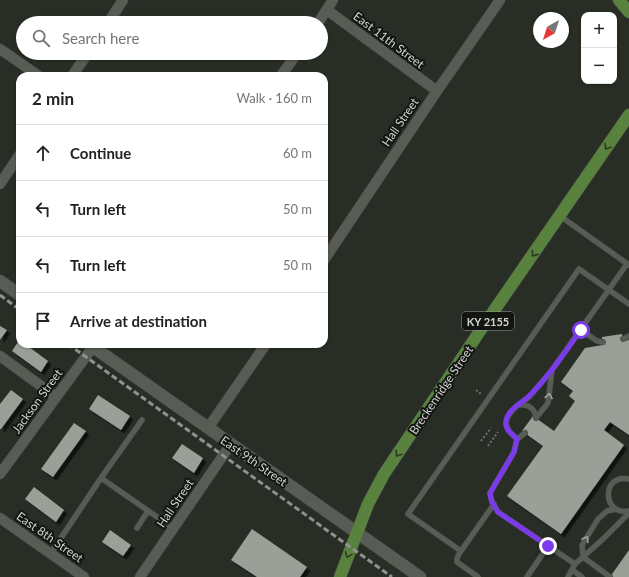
<!DOCTYPE html>
<meta charset="utf-8">
<style>
body{margin:0;font-family:Lato,sans-serif;background:#f2f2f2;color:#222}
.controls{position:absolute;right:12px;top:12px;display:grid;overflow:hidden;border-radius:8px;box-shadow:0 1px 3px #0004}
.controls button{width:36px;height:36px;display:grid;place-items:center;padding:0;border:0;border-bottom:1px solid #e0e0e0;background:#fff;color:#222;font:20px sans-serif}
.compass{position:absolute;left:533px;top:12px;width:36px;height:36px;border-radius:50%;background:#fff;box-shadow:0 1px 3px #0004;rotate:219deg}
.stop{position:absolute;width:12px;height:12px;margin:-9px;border:3px solid #7c3aed;border-radius:50%;background:#fff}
.stop.end{background:#7c3aed;border-color:#fff;box-shadow:0 1px 4px #0008}
.list{margin:0;padding:0;list-style:none}
h2{display:flex;justify-content:space-between;align-items:center;height:52px;margin:0;padding:0 16px;font-size:17px}
h2 small{font-size:13px;font-weight:400;color:#767676}
.list li{display:grid;grid-template-columns:26px 1fr auto;gap:12px;align-items:center;box-sizing:border-box;height:56px;padding:0 16px;border-top:1px solid #e0e0e0}
.list b{display:block;font-size:15px;white-space:nowrap}
.list em{font-size:13px;font-style:normal;color:#767676}
.icon{flex:none;width:22px;height:22px;fill:none;stroke:currentColor;stroke-width:2;stroke-linecap:round;stroke-linejoin:round}
.map{position:relative;flex:none;width:629px;height:577px;overflow:hidden}
.search{position:absolute;background:#fff;box-shadow:0 1px 3px #0004;left:16px;top:16px;width:312px;height:44px;display:flex;align-items:center;gap:10px;box-sizing:border-box;padding:0 14px;border-radius:22px;color:#767676;font-size:15px}
.panel{position:absolute;background:#fff;box-shadow:0 1px 3px #0004;left:16px;top:72px;width:312px;height:276px;border-radius:12px}
.map>svg:first-child{display:block}
.building{fill:#9aa097;filter:url(#shadow)}
.lines{fill:none;stroke-linecap:round;stroke-linejoin:round}
.service-casing{stroke:#464b45;stroke-width:6}
.minor-casing{stroke:#464b45;stroke-width:11}
.tertiary-casing{stroke:#464b45;stroke-width:13}
.primary-casing{stroke:#464b45;stroke-width:13}
.path{stroke:#6c716a;stroke-width:2;stroke-dasharray:2 2;stroke-linecap:butt}
.service{stroke:#575d54;stroke-width:5}
.minor{stroke:#575d54;stroke-width:10}
.tertiary{stroke:#575d54;stroke-width:12}
.primary{stroke:#58823d;stroke-width:12}
.rail{stroke:#8f938d;stroke-width:3;stroke-dasharray:6 3;stroke-linecap:butt}
.oneway{stroke:#2b3b21}
.oneway2{stroke:#a0a49e}
.route{stroke:#7c3aed;stroke-width:5}
.labels{text-anchor:middle;dominant-baseline:central;stroke-width:4;stroke-linejoin:round;paint-order:stroke}
.shield{fill:#131512;stroke:#979a96;stroke-width:1}
.shield-label{font-size:11px;font-weight:bold;fill:#d0d3cf}
.street-label{font-size:12px;fill:#d0d3cf;stroke:#131512}
</style>
<div class="map">
<svg width="629" height="577" viewBox="0 0 629 577">
<defs>
<filter id="shadow"><feDropShadow dx="3.5" dy="3.5" stdDeviation="0" flood-color="#0009"/></filter>
</defs>
<rect width="100%" height="100%" fill="#282e26"/>
<path class="building" d="M0,326L7,330L0,340Z
M622,334L623,341L629,340V435L610,422L604,430L624,445L561,534L507,496L543,446L522,431L533,416L554,431L575,401L569,396L573,391L561,382L585,348L603,345L602,337Z
M20,339V344H25L48,361L41,372L12,351Z
M11,390L23,399L1,429H0V404Z
M98,395L130,416L121,430L89,409Z
M74,423L86,431L53,477L41,469Z
M182,444L203,458L194,473L172,458Z
M34,487L64,510L56,522L25,499Z
M252,529L307,567L300,577H257L231,560Z
M110,530L131,545L123,556L102,542Z
M629,550V577H610Z"/>
<g class="lines">
<g class="service-casing">
<path id="service" d="M560,216L629,265
M581,330L597,341L603,342
M623,339L629,336
M518,405L529,397L552,370L627,264
M536,418L548,403L552,370
M525,433L517,439C514,436 510,433 508,429C502,420 511,411 518,405C528,404 535,408 536,418
M517,439L514,452L494,486L490,493L492,502L498,512L575,564
M101,478L142,420
M629,479C601,473 602,516 629,511
M494,504L461,551L408,514L579,269L629,304
M137,528L148,511
M461,551C459,554 456,557 457,562L478,577
M51,553L101,478L173,528
M572,570L582,577
M527,577L548,546
M568,577L575,564L603,539L629,513
M610,577L583,557L582,545L598,519L607,511L616,509"/>
</g>
<g class="minor-casing">
<path id="minor" d="M327,10L437,91
M108,23L123,0
M318,23L333,0
M0,49L39,76
M72,76L88,53
M281,76L297,53
M0,184L20,154
M324,260L437,91L500,0
M0,356L56,397
M208,428L266,344
M0,474L95,344
M0,518L84,577
M140,577L231,444"/>
</g>
<g class="tertiary-casing">
<path id="tertiary" d="M0,281L20,295
M89,344L420,577"/>
</g>
<g class="primary-casing">
<path id="primary" d="M619,0L629,12
M340,577L368,504L384,474L484,325L629,115"/>
</g>
<path class="path" d="M476,390L481,394
M481,441L491,428
M488,446L498,432"/>
<use href="#service" class="service"/>
<use href="#minor" class="minor"/>
<use href="#tertiary" class="tertiary"/>
<use href="#primary" class="primary"/>
<path class="rail" d="M0,295L20,310
M68,344L392,577"/>
</g>
<defs><path id="oneway-chevron" d="M-2-3.5L2.5 0L-2 3.5" fill="none" stroke-width="1.6" stroke-linecap="round" stroke-linejoin="round"/></defs>
<g class="oneway">
<use href="#oneway-chevron" transform="translate(607 147) rotate(124)"/>
<use href="#oneway-chevron" transform="translate(534 254) rotate(125)"/>
<use href="#oneway-chevron" transform="translate(398 454) rotate(124)"/>
<use href="#oneway-chevron" transform="translate(348 555) rotate(111)"/>
</g>
<g class="oneway2">
<use href="#oneway-chevron" transform="translate(549 396) rotate(-80)"/>
<use href="#oneway-chevron" transform="translate(586 539) rotate(-59)"/>
</g>
<g class="lines">
<path class="route" d="M548,546L498,512L492,502L490,494L494,486L514,452L517,439C512,434 504,429 506,421C508,409 521,404 529,396C549,377 564,353 581,330"/>
</g>
<g class="labels">
<rect class="shield" x="462" y="312" width="52" height="18" rx="3"/>
<g class="shield-label">
<text x="488" y="321">KY 2155</text>
</g>
<g class="street-label">
<text transform="translate(389 40) rotate(37)">East 11th Street</text>
<text transform="translate(400 122) rotate(-56)">Hall Street</text>
<text transform="translate(441 390) rotate(-56)">Breckenridge Street</text>
<text transform="translate(37 401) rotate(-54)">Jackson Street</text>
<text transform="translate(254 461) rotate(35)">East 9th Street</text>
<text transform="translate(175 503) rotate(-56)">Hall Street</text>
<text transform="translate(50 537) rotate(35)">East 8th Street</text>
</g>
</g>
</svg>
<div class="controls">
<button>+</button>
<button>−</button>
</div>
<svg class="compass" viewBox="-18 -18 36 36"><path d="M0-13l5 13h-10z" fill="#e53935"/><path d="M0 13l5-13h-10z" fill="#767676"/></svg>
<div class="stop" style="left:581px;top:330px"></div>
<div class="stop end" style="left:548px;top:546px"></div>
<div class="search"><svg class="icon" aria-label="search" viewBox="0 0 24 24"><circle cx="10" cy="10" r="6"/><path d="M15 15l6 6"/></svg>Search here</div>
<section class="panel">
<h2>2 min<small>Walk · 160 m</small></h2>
<ul class="list">
<li><svg class="icon" aria-label="ahead" viewBox="0 0 24 24"><path d="M12 20V5M6 11l6-6 6 6"/></svg><div><b>Continue</b></div><em>60 m</em></li>
<li><svg class="icon" aria-label="left" viewBox="0 0 24 24"><path d="M17 20v-9H6M10 6l-5 5 5 5"/></svg><div><b>Turn left</b></div><em>50 m</em></li>
<li><svg class="icon" aria-label="left" viewBox="0 0 24 24"><path d="M17 20v-9H6M10 6l-5 5 5 5"/></svg><div><b>Turn left</b></div><em>50 m</em></li>
<li><svg class="icon" aria-label="arrive" viewBox="0 0 24 24"><path d="M6 21V4h12l-3 4 3 4H6"/></svg><div><b>Arrive at destination</b></div></li>
</ul>
</section>
</div>
